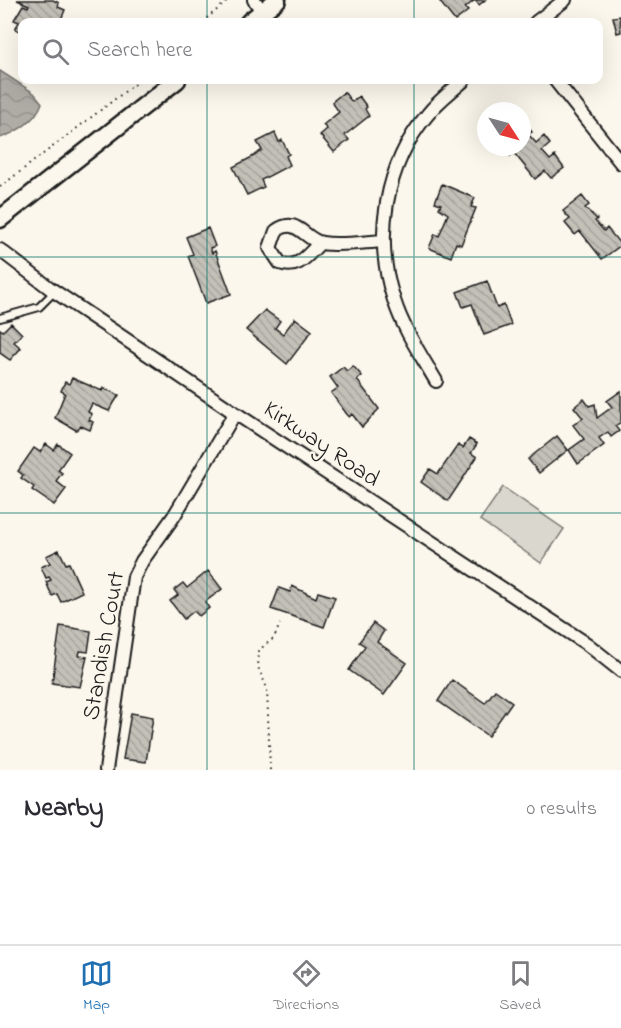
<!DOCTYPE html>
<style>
body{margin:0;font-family:"Indie Flower",sans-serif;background:#f7f7f7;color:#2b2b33}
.compass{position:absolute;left:477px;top:102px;width:54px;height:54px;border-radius:50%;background:#fff;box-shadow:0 6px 24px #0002;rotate:126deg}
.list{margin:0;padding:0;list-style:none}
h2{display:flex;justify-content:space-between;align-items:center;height:78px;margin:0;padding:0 24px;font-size:26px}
h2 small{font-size:20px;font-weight:400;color:#7c7c81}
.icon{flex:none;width:33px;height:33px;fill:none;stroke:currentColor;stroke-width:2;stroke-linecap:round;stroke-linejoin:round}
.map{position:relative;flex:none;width:621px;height:770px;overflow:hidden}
.search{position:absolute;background:#fff;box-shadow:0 6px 24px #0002;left:18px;right:18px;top:18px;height:66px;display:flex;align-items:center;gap:15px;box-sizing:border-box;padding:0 21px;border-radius:12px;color:#7c7c81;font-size:22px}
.sheet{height:174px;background:#fff}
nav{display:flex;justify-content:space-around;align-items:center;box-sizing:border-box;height:84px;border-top:2px solid #e1e1e2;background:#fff;font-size:16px;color:#7c7c81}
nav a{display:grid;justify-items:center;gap:3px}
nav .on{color:#1f6fb2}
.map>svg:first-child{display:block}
.garden{fill:#dad7ce;stroke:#7b7a75;stroke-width:1.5}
.water{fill:url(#water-waves);stroke:#74726e;stroke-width:1.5}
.building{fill:url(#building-back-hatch);stroke:#1c1c1c;stroke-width:1.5}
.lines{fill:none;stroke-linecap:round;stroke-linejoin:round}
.service-casing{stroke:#1c1c1c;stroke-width:10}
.minor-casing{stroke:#1c1c1c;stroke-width:16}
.secondary-casing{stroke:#1c1c1c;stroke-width:21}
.path{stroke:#1c1c1c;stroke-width:2;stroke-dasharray:1.5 4.5;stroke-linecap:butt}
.service{stroke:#fbf7ec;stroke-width:6}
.minor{stroke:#fbf7ec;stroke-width:12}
.secondary{stroke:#fbf7ec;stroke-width:16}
.grid{fill:none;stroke:#0f766e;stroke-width:1.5;stroke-opacity:0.55}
.labels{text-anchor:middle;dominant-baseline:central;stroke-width:5;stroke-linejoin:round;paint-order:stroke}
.street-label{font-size:24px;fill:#1c1c1c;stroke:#fbf7ec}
</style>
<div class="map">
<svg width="621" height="770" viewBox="0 0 621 770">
<defs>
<pattern id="water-waves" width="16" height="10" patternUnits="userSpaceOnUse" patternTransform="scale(1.5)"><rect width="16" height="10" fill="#afaca5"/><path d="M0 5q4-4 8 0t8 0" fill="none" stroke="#96938d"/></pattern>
<pattern id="building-back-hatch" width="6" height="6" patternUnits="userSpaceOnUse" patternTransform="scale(1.5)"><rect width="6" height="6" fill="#c3c0b8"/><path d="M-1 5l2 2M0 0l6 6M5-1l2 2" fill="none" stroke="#a7a49e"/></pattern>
</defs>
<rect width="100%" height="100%" fill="#fbf7ec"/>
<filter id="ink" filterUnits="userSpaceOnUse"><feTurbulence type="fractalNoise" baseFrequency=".0167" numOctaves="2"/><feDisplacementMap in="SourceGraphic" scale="12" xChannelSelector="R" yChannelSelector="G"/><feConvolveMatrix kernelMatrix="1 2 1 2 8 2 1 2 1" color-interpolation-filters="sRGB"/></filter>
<g filter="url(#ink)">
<path class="garden" d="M503,487L564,529L541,563L480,520Z"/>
<path class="water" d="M0,71L34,93L42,103C36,120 18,132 0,138Z"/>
<path class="building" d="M17,0H53L59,3L58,7L65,10L60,22H22V32L15,29L19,22L14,20L23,5L28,7L29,5Z
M443,0H485L479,5L475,0L465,8L468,11L455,21L440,2Z
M620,16L621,32L617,33L613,17Z
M344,92L352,102L359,96L367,107L365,109L369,116L345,135L349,140L334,152L320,135L327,129L323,125L339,112L332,102Z
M522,120L532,132L528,134L536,143L544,136L550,144L542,151L550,160L555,156L564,168L551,178L545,171L535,179L514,153L510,156L503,147H522Z
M275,133L279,142L282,140L289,154L286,156L290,165L261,180L264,187L247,195L233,167L254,156L262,150L257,142Z
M442,184L475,198L471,207L476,208L461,245L456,243L451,257L429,248L435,234L439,236L448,214L439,208L441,204L435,202Z
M582,196L589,205L585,208L597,219L595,221L604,231L607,228L621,245L602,259L580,231L575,235L565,223L570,219L563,211Z
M208,228L215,246L210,248L212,253L215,251L231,294L206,303L188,256L193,254L186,237Z
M487,281L497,308L504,305L511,325L484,335L472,304L463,307L457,292Z
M265,310L280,321L275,328L283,334L295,318L312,331L287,364L246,330Z
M11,323L22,334L14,342L21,348L10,360L0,353V329L3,331Z
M353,366L362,376L357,380L379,409L362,427L352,414L349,417L331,393L338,388L330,377L343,367L347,371Z
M72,378L102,391L103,388L119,395L109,411L92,404L88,412L92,414L89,420L93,422L90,430L81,426L76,430L55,418L65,393L61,391L65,382L69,384Z
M621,391V422L615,426L619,431L611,437L608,432L599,438L604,445L578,464L569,450L584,439L573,425L583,418L574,407L584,399L589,406L595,404L597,418L612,407L607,401Z
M557,436L568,450L539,473L528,459Z
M469,439L477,444L471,453L477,457L448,501L421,482L430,469L438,474L458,445L463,448Z
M46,444L54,450L58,444L70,453L58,470L62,473L56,481L66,489L54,505L32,490L34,487L21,478L23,475L18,471L34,448L40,452Z
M59,550L66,564L69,563L82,592L61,602L57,594L52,596L46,582L51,580L49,577L46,578L41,567L50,563L46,556Z
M208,571L222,589L205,602L209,608L199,616L194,611L184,619L170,601L178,595L174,590L183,583L187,588Z
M292,586L316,598L318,592L335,597L324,627L271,609L279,588L290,592Z
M373,623L384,631L377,642L407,663L384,695L349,670L365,646L359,642Z
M60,626L91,631L88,652L80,651L79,656L87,657L80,687L52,683Z
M452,680L485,703L495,690L512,702L488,736L438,701Z
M131,713L153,717L146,762L123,759Z"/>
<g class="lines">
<g class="service-casing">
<path id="service" d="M0,318L39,307L54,292"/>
</g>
<g class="minor-casing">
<path id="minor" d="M254,0L263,12
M536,22L565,0
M555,80L621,163
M320,243C307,255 299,270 280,263L270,248L276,231C297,215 304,240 322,243C341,246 364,242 384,241
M0,250L51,289L235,413L587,644L621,671
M436,381C421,355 403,329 394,300C373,238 385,164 428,114C438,101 452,91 464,80
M106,770L134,577L142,561L174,516L235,413"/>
</g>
<g class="secondary-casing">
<path id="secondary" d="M249,22L277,0
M0,219L177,80"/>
</g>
<path class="path" d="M202,22L229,0
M0,187L140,80
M270,770L267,688L258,667L259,650L274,638L280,624"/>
<use href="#service" class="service"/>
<use href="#minor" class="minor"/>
<use href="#secondary" class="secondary"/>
</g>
</g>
<path class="grid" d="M207,0V22M414,0V22M207,80V770M414,80V770M0,257H621M0,513H621"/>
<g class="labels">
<g class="street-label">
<text transform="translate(321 445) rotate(34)">Kirkway Road</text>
<text transform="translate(105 646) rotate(-80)">Standish Court</text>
</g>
</g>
</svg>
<svg class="compass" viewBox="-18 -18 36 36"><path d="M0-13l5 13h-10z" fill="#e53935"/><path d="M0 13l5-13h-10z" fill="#7c7c81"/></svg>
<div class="search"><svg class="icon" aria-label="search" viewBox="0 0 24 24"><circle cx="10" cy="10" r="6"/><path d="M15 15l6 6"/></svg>Search here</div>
</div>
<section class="sheet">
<h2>Nearby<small>0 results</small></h2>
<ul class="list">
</ul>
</section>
<nav>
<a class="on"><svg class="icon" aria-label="map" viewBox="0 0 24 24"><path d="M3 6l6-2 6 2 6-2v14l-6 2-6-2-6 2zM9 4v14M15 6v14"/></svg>Map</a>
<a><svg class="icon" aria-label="directions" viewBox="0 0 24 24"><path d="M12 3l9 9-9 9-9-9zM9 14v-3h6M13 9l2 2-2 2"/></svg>Directions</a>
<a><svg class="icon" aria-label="saved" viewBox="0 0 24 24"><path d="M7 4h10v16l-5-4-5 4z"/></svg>Saved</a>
</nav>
